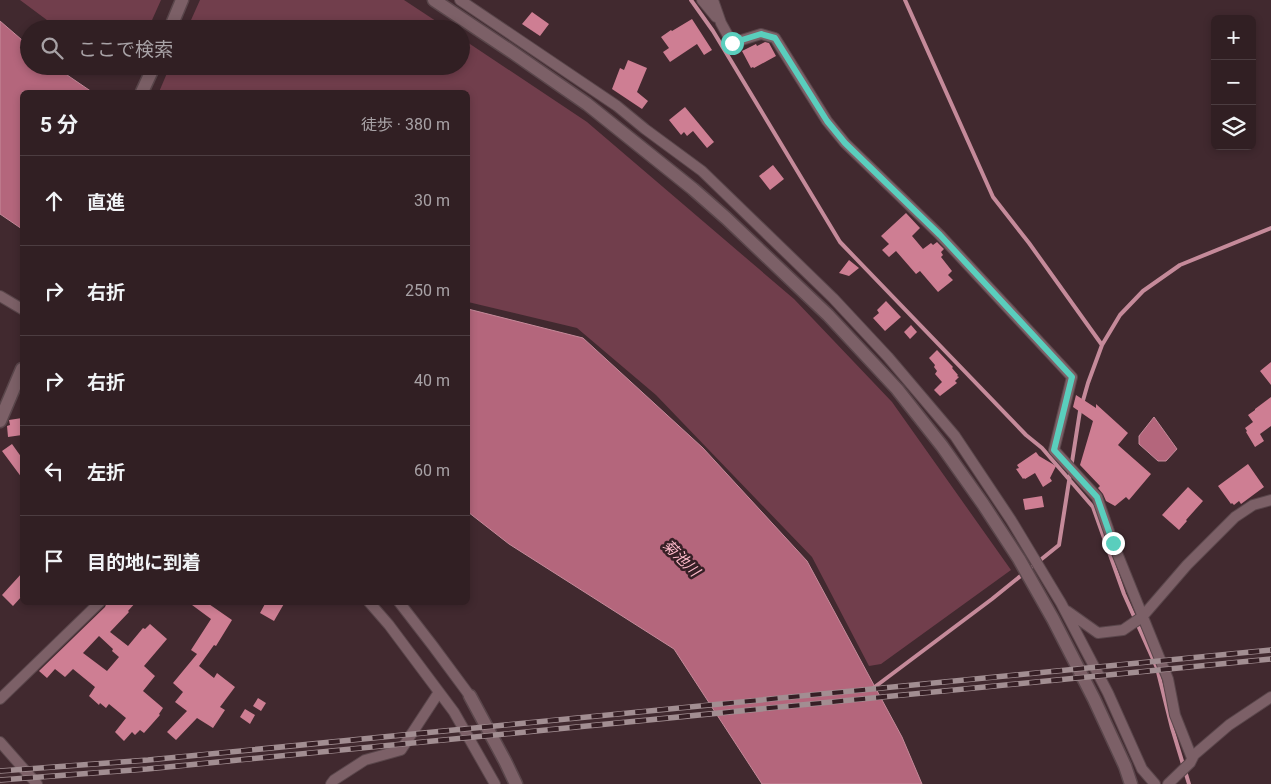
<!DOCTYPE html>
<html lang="ja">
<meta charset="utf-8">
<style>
body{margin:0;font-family:Roboto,"Noto Sans JP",sans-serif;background:#39272b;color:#f1f3f6}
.controls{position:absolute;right:15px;top:15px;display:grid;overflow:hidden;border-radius:8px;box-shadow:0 2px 8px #0003}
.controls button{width:45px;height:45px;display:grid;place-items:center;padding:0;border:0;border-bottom:1px solid #4c3d41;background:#311f23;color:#f1f3f6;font:25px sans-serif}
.stop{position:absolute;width:15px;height:15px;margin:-11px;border:4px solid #5acebd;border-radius:50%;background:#fff}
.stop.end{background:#5acebd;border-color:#fff;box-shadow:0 1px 5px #0008}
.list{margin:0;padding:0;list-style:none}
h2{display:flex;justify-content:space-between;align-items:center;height:65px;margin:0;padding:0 20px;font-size:21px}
h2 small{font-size:16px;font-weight:400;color:#a8a2a6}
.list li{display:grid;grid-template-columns:32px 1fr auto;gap:15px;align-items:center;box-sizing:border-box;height:90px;padding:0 20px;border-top:1px solid #4c3d41}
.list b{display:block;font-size:19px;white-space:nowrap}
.list em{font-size:16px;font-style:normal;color:#a8a2a6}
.icon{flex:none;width:28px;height:28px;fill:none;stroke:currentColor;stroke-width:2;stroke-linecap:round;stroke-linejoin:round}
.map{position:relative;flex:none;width:1271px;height:784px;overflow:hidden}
.search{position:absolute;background:#311f23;box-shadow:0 2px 8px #0003;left:20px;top:20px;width:450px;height:55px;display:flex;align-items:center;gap:12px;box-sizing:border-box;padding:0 18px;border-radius:28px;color:#a8a2a6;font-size:19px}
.panel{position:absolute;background:#311f23;box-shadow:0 2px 8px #0003;left:20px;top:90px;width:450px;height:515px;border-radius:8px}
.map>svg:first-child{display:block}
.green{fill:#713e4c}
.water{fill:#b4667c;stroke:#c58a9a}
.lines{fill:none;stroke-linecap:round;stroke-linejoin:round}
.stream{stroke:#c58a9a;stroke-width:4}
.building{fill:#ce7e93;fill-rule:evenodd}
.minor-casing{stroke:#5a464b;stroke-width:12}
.tertiary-casing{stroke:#5a464b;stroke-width:15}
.secondary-casing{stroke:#5a464b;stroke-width:15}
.minor{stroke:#7c6067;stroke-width:10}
.tertiary{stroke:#7c6067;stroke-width:12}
.secondary{stroke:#7c6067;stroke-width:12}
.rail-casing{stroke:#a28e92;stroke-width:5.5}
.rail{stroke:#361f25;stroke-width:4;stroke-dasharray:11;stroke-linecap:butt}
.route{stroke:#5acebd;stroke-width:6}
.labels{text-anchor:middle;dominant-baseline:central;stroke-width:5;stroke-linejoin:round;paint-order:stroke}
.water-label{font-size:15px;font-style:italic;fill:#fbb8c8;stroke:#361f25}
</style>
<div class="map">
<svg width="1271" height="784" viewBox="0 0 1271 784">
<rect width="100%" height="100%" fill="#41292f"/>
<path class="green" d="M20,0H161L148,29H59Z
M200,0H404L448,29H187Z
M461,38L587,122L794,299L892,402L1011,570L881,664L869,666L812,557L656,395L577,328L468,302V92H159L170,66H461Z"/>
<path class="water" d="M0,21L29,46V66H54L92,92H22V229L0,214Z
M468,309L583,338L703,448L807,561L902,737L922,784H762L674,649L509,544L468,512Z
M1154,417L1177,449L1166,461H1158L1139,444V436Z"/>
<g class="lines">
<path class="stream" d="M691,0L713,31L840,242L1026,435L1042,448L1093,507L1124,594L1157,668L1172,728L1189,784
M905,0L993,197L1029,243L1102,345
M872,689L992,599L1059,545L1080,411L1088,383L1102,345L1120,315L1143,291L1180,265L1271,228"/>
</g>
<path class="building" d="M532,12L549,24L540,36L522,24Z
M692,19L712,50L704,55L697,44L670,62L663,52L669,48L661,37L671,30L672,31Z
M765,42L769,43L776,56L754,68L753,67L751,68L742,51L756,44L757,46Z
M628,60L647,68L637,92L648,101L642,109L612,89L620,68L624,70Z
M685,107L714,142L707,148L693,131L687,136L684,132L681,135L669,120Z
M773,165L784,179L770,190L759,176Z
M906,213L920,228L912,236L923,249L931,243L933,245L937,242L944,249L941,252L943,255L941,257L952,271L948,275L953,280L938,292L920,271L916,274L896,251L889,257L882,250L889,244L881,236Z
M849,260L859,268L849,276L839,273Z
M886,301L901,317L885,331L873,318L879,313L877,310Z
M911,325L917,332L910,339L904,332Z
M937,350L953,367L952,368L958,375L957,376L959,377L955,381L957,383L940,396L934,390L942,382L935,374L937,371L934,367L935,365L929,358Z
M1271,362V385L1260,371Z
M1076,395L1096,408V404L1128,433L1118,445L1151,474L1129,500L1126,497L1115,506L1106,501L1103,494L1098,488L1100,486L1080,465L1093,421L1073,407Z
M1271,397V426L1260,434L1264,441L1255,447L1246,432L1247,431L1245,428L1253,422L1248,415L1255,410V409Z
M22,418V435L8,437L7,426L10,425L9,420Z
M12,444L22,458V478L2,451Z
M1036,452L1039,456L1056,466L1050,478L1052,481L1043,487L1035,473L1025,479L1024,478L1023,479L1016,469L1019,468L1017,465Z
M1248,464L1264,487L1241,504L1239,501L1234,505L1232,503L1231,504L1218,486Z
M1188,487L1203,501L1186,520L1187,521L1179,530L1162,515Z
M1042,496L1044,507L1025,510L1023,499Z
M22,573V596L13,606L2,595Z
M107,602H136L128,611L129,612L110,632L128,646L143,628L145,629L150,624L167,639L144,666L155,676L143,691L163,708L159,714L160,715L144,733L140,730L135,735L132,732L124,741L115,732L126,718L109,704L106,708L100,703L99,705L89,696L95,687L73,669L65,677L55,669L47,678L39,671L105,607ZM99,636L113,649L112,651L119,657L107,671L83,653Z
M188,602H206L232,620L216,646L214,645L199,666L214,678L217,673L235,687L220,707L225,710L213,728L197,718L176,740L167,732L187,711L175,702L183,692L173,683L197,654L191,650L211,619Z
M266,602H285L274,621L260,613Z
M258,698L266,703L261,711L253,706Z
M245,709L255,715L250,724L240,717Z"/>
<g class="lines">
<g class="minor-casing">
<path id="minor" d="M460,0L617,106L645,129L702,171L833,298L888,357L955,436L1011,520L1061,603L1108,693L1142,769L1155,784
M702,0L716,17
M713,0L721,23L732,43L761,34L775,38L827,121L845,143L940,235L1072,377L1054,450L1097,497L1113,543L1168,679L1175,715L1192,758
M0,296L22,309
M369,602L389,625L454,712L495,784
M399,602L433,646L470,696
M1067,611L1098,633L1123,630L1142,617L1187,565L1235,517L1253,505L1271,500
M0,699L100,602
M0,742L37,784
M331,784L334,780L365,760L401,750L439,692
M1168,784L1190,763L1194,755L1229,725L1271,697"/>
</g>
<g class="tertiary-casing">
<path id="tertiary" d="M434,0L512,52L587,104L693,189L726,218L828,315L897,389L942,446L983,504L1019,559L1053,619L1094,699L1125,766L1131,784
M470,696L505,761L516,784"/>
</g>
<g class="secondary-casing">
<path id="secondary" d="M170,29L182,0
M142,92L154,66
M0,421L22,369"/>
</g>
<use href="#minor" class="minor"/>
<use href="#tertiary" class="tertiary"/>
<use href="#secondary" class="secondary"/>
<g class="rail-casing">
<path id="rail" d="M0,771L148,760L1271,650
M0,780L147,769L1271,659"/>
</g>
<use href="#rail" class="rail"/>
</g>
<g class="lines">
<path class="route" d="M732,43L761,34L775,38L827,121L845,143L940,235L1072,377L1054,450L1097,497L1113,543"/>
</g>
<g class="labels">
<g class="water-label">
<text transform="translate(681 558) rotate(45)">菊池川</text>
</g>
</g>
</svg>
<div class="controls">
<button>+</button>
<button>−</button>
<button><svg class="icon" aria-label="layers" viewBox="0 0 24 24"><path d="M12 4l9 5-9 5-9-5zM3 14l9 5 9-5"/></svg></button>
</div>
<div class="stop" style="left:732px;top:43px"></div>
<div class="stop end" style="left:1113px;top:543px"></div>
<div class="search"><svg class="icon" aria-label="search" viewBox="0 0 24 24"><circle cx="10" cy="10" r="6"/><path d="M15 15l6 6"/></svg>ここで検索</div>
<section class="panel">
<h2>5 分<small>徒歩 · 380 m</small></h2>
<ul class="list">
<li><svg class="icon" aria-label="ahead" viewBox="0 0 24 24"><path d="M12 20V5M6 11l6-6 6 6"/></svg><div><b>直進</b></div><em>30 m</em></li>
<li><svg class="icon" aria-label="right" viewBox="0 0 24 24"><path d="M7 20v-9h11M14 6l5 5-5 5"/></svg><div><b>右折</b></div><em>250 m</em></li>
<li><svg class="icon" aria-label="right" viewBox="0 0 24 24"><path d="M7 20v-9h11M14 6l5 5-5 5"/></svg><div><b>右折</b></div><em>40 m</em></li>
<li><svg class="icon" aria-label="left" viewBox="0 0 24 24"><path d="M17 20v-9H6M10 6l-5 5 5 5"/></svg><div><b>左折</b></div><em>60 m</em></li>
<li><svg class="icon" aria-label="arrive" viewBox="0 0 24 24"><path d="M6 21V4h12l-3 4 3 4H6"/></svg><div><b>目的地に到着</b></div></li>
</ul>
</section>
</div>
